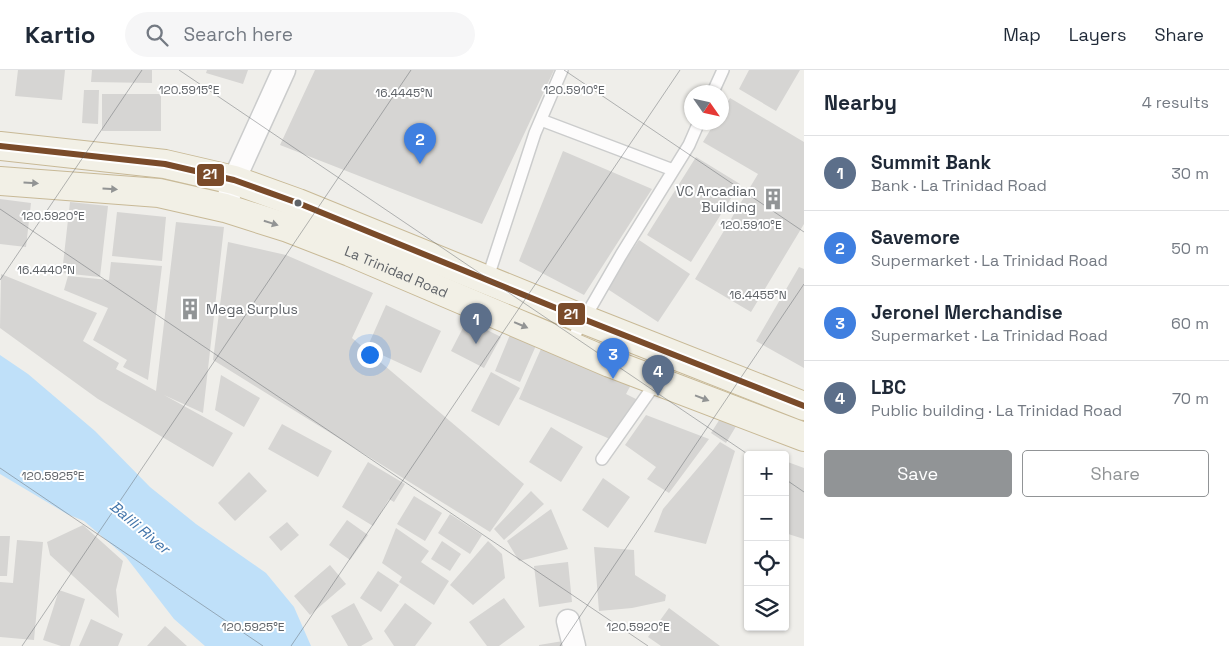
<!DOCTYPE html>
<meta charset="utf-8">
<style>
body{margin:0;font-family:"Space Grotesk",sans-serif;background:#f6f6f7;color:#1f2937}
.controls{position:absolute;right:15px;bottom:15px;display:grid;overflow:hidden;border-radius:5px;box-shadow:0 1px 4px #0004}
.controls button{width:45px;height:45px;display:grid;place-items:center;padding:0;border:0;border-bottom:1px solid #e0e1e3;background:#fff;color:#1f2937;font:25px sans-serif}
.compass{position:absolute;left:684px;top:15px;width:45px;height:45px;border-radius:50%;background:#fff;box-shadow:0 1px 4px #0004;rotate:124deg}
.you{position:absolute;left:369px;top:284px;width:18px;height:18px;margin:-12px;border:4px solid #fff;border-radius:50%;background:#1a73e8;box-shadow:0 0 0 8px #1a73e833}
.badge{display:grid;place-items:center;width:32px;height:32px;border-radius:50%;background:#919496;color:#fff;font-size:16px;font-weight:700}
.pin{position:absolute;translate:-50% -41px;filter:drop-shadow(0 1px 2px #0008)}
.pin::after{content:'';position:absolute;top:26px;width:18px;height:15px;background:inherit;clip-path:polygon(0 0,100% 0,50% 100%)}
.list{margin:0;padding:0;list-style:none}
h2{display:flex;justify-content:space-between;align-items:center;height:65px;margin:0;padding:0 20px;font-size:21px}
h2 small{font-size:16px;font-weight:400;color:#747a83}
.list li{display:grid;grid-template-columns:32px 1fr auto;gap:15px;align-items:center;box-sizing:border-box;height:75px;padding:0 20px;border-top:1px solid #e0e1e3}
.list b{display:block;font-size:19px;white-space:nowrap}
.list p{margin:0;font-size:16px;white-space:nowrap;color:#747a83}
.list em{font-size:16px;font-style:normal;color:#747a83}
.actions{display:flex;gap:10px;padding:15px 20px}
.actions a{flex:1;padding:11px 0;border:1px solid #919496;border-radius:5px;text-align:center;font-size:18px;color:#919496}
.actions .main{background:#919496;color:#fff}
.icon{flex:none;width:28px;height:28px;fill:none;stroke:currentColor;stroke-width:2;stroke-linecap:round;stroke-linejoin:round}
.map{position:relative;flex:none;width:804px;height:576px;overflow:hidden}
header{display:flex;align-items:center;gap:30px;box-sizing:border-box;height:70px;padding:0 25px;background:#fff;border-bottom:1px solid #e0e1e3}
header strong{font-size:24px}
nav{display:flex;gap:28px;margin-inline-start:auto;font-size:18px}
.search{width:350px;height:45px;background:#f6f6f7;display:flex;align-items:center;gap:12px;box-sizing:border-box;padding:0 18px;border-radius:28px;color:#747a83;font-size:19px}
main{display:flex}
aside{flex:1;background:#fff}
.map>svg:first-child{display:block}
.water{fill:#bfe0f9}
.building{fill:#d6d5d3}
.lines{fill:none;stroke-linecap:round;stroke-linejoin:round}
.service-casing{stroke:#cbcccc;stroke-width:14}
.minor-casing{stroke:#cbcccc;stroke-width:25}
.trunk-casing{stroke:#c8b996;stroke-width:30}
.service{stroke:#fdfcfc;stroke-width:11}
.minor{stroke:#fdfcfc;stroke-width:22}
.trunk{stroke:#f2f0e6;stroke-width:28}
.bus-1-casing{stroke:#fff;stroke-width:10}
.bus-1{stroke:#7a4b2a;stroke-width:6}
.oneway{fill:#929494}
.ticks{fill:none;stroke:#5f6368;stroke-width:1;stroke-opacity:0.45}
.bus-dot{fill:#5f6368;stroke:#fff;stroke-width:2}
.labels{text-anchor:middle;dominant-baseline:central;stroke-width:4;stroke-linejoin:round;paint-order:stroke}
.poi-label{font-size:14px;fill:#5f6368;stroke:#fff;text-anchor:end}
.street-label{font-size:14px;fill:#5f6368;stroke:#fff}
.water-label{font-size:15px;font-style:italic;fill:#4174aa;stroke:#fff}
.ticks-label{font-size:12px;text-anchor:middle;fill:#5f6368;stroke:#fff;stroke-width:4;stroke-linejoin:round;paint-order:stroke}
.line-badge{stroke:#fff;stroke-width:2}
.badge-label{font-size:14px;text-anchor:middle;font-weight:bold;fill:#fff}
</style>
<header>
<strong>Kartio</strong>
<div class="search"><svg class="icon" aria-label="search" viewBox="0 0 24 24"><circle cx="10" cy="10" r="6"/><path d="M15 15l6 6"/></svg>Search here</div>
<nav><a>Map</a><a>Layers</a><a>Share</a></nav>
</header>
<main>
<div class="map">
<svg width="804" height="576" viewBox="0 0 804 576">
<rect width="100%" height="100%" fill="#efeeea"/>
<path class="water" d="M0,285L28,304L95,361L150,417L196,454L266,503L294,537L311,576H205L174,549L126,487L84,451L67,444L0,404Z"/>
<path class="building" d="M18,0H65L62,30L15,26Z
M92,0H152V13L91,12Z
M207,0H248L243,14L206,3Z
M315,0H554L482,154L280,75Z
M749,0H800L776,41L739,19Z
M84,20H99L98,54L82,53Z
M102,24H161V61H102Z
M730,28L804,72V154L751,242L695,209L758,104L703,72L715,52H722V41Z
M563,81L652,119L584,225L519,191Z
M696,87L740,114L691,192L647,165Z
M0,129L31,133L26,177L0,174Z
M70,132L108,136L100,207L62,203Z
M117,142L166,147L162,191L112,186Z
M176,152L224,157L203,343L164,325L233,363L213,397L98,329L0,258L1,204L97,243L83,271L119,293L116,299L156,321Z
M639,170L690,204L658,252L606,218Z
M228,172L286,185L373,223L352,268L524,414L490,462L213,290Z
M111,192L162,196L148,310L123,297L127,290L93,270L108,238L64,220L68,206L109,210Z
M799,197L804,199V298L756,271Z
M386,235L441,261L421,303L367,278Z
M467,250L501,267L484,298L451,281Z
M512,260L538,271L520,312L495,301Z
M544,272L633,311L626,324L638,330L612,370L519,329Z
M491,302L520,318L499,356L471,341Z
M221,305L260,328L244,357L215,340Z
M723,344L738,353L726,373L711,363Z
M646,345L709,369L669,423L647,409L656,397L625,375Z
M282,354L332,381L318,407L268,379Z
M551,357L583,377L561,412L529,392Z
M720,372L735,381L706,474L654,462L663,439Z
M785,391L804,398V469L785,463Z
M368,392L405,414L394,432L389,429L373,456L342,437Z
M249,402L267,421L235,451L218,433Z
M603,408L630,427L608,458L582,440Z
M531,421L544,434L504,470L494,459Z
M414,426L442,443L425,471L397,454Z
M551,439L568,479L519,491L507,471Z
M450,444L482,465L470,484L438,463Z
M347,450L368,465L350,490L329,475Z
M287,452L299,465L281,481L269,467Z
M83,455L123,491L116,520L119,548L50,485L47,472Z
M396,458L429,481L421,492L449,511L434,535L399,512L402,507L382,493Z
M0,466H10L7,506H0Z
M17,470L43,472L34,570L0,567V512L13,513Z
M442,471L461,484L450,501L431,489Z
M488,471L502,484L505,508L473,535L450,515Z
M594,477L634,480L635,505L666,525L665,531L632,538L599,541Z
M568,492L572,532L539,537L534,496Z
M330,495L346,514L310,545L294,526Z
M378,501L399,515L381,542L360,528Z
M59,520L85,529L70,576H61L43,570Z
M504,528L525,557L499,576H487L469,552Z
M354,533L373,569L361,576H348L331,546Z
M405,533L432,553L415,576H394L384,561Z
M669,538L720,576H661L648,567Z
M91,549L123,564L118,576H79Z
M165,556L187,576H147Z
M563,571V576H539V575Z"/>
<g class="lines">
<g class="service-casing">
<path id="service" d="M713,22L723,0
M541,50L673,100
M487,210L535,63L562,0
M569,275L621,185L689,75L699,52
M602,389L657,311L668,283"/>
</g>
<g class="minor-casing">
<path id="minor" d="M225,138L234,110L284,0
M568,551L574,576"/>
</g>
<g class="trunk-casing">
<g id="trunk">
<path d="M0,76L165,94L234,110L298,133L583,249L804,336"/>
<path id="s1" d="M0,111L159,123L225,138L288,158L350,182L610,293L804,367"/>
</g>
</g>
<use href="#service" class="service"/>
<use href="#minor" class="minor"/>
<use href="#trunk" class="trunk"/>
<g class="bus-1-casing">
<path id="bus-1" d="M0,76L165,94L234,110L298,133L583,249L804,336"/>
</g>
<use href="#bus-1" class="bus-1"/>
</g>
<defs><path id="oneway-solid" d="M-6-.8H1V-3.2L6.5 0L1 3.2V.8H-6Z" transform="scale(1.25)"/></defs>
<g class="oneway">
<use href="#oneway-solid" transform="translate(31 113) rotate(4)"/>
<use href="#oneway-solid" transform="translate(110 119) rotate(4)"/>
<use href="#oneway-solid" transform="translate(271 153) rotate(17)"/>
<use href="#oneway-solid" transform="translate(521 255) rotate(23)"/>
<use href="#oneway-solid" transform="translate(702 328) rotate(21)"/>
</g>
<path class="ticks" d="M179,0L749,385M564,0L804,162M0,139L648,576M0,210L142,0M0,398L263,576M785,409L804,422M22,576L411,0M291,576L680,0M560,576L804,214"/>
<defs>
<g id="building-bare" transform="scale(1.725)"><path d="M-4-6H4V6H1V3H-1V6H-4ZM-2.5-4.3h1.7v1.8h-1.7ZM.8-4.3h1.7v1.8H.8ZM-2.5-1h1.7V.8h-1.7ZM.8-1h1.7V.8H.8Z" fill="#919496" stroke="#fff" stroke-width="2.5" paint-order="stroke"/></g>
</defs>
<g fill-rule="evenodd">
<use href="#building-bare" x="773" y="129"/>
<use href="#building-bare" x="190" y="239"/>
</g>
<circle class="bus-dot" cx="298" cy="133" r="4.5"/>
<g class="labels">
<g class="poi-label">
<text x="756" y="121">VC Arcadian<tspan x="756" dy="16">Building</tspan></text>
<text x="206" y="239" text-anchor="start">Mega Surplus</text>
</g>
<g class="street-label">
<text stroke="none"><textPath href="#s1" startOffset="410">La Trinidad Road</textPath></text>
</g>
<g class="water-label">
<text transform="translate(140 457) rotate(40)">Balili River</text>
</g>
</g>
<g class="ticks-label">
<text x="189" y="24">120.5915°E</text>
<text x="574" y="24">120.5910°E</text>
<text x="404" y="27">16.4445°N</text>
<text x="53" y="150">120.5920°E</text>
<text x="751" y="159">120.5910°E</text>
<text x="46" y="204">16.4440°N</text>
<text x="758" y="229">16.4455°N</text>
<text x="53" y="410">120.5925°E</text>
<text x="253" y="561">120.5925°E</text>
<text x="638" y="561">120.5920°E</text>
</g>
<g class="line-badge">
<rect x="196" y="93" width="29" height="24" rx="5" fill="#7a4b2a"/>
<rect x="557" y="232" width="29" height="24" rx="5" fill="#7a4b2a"/>
</g>
<g class="badge-label">
<text x="210" y="109">21</text>
<text x="571" y="249">21</text>
</g>
</svg>
<div class="controls">
<button>+</button>
<button>−</button>
<button><svg class="icon" aria-label="locate" viewBox="0 0 24 24"><circle cx="12" cy="12" r="6"/><path d="M12 2v4M12 18v4M2 12h4M18 12h4"/></svg></button>
<button><svg class="icon" aria-label="layers" viewBox="0 0 24 24"><path d="M12 4l9 5-9 5-9-5zM3 14l9 5 9-5"/></svg></button>
</div>
<svg class="compass" viewBox="-18 -18 36 36"><path d="M0-13l5 13h-10z" fill="#e53935"/><path d="M0 13l5-13h-10z" fill="#747a83"/></svg>
<div class="you"></div>
<div class="pin badge" style="left:476px;top:274px;background:#5c6f8a">1</div>
<div class="pin badge" style="left:420px;top:94px;background:#3f7fe0">2</div>
<div class="pin badge" style="left:613px;top:309px;background:#3f7fe0">3</div>
<div class="pin badge" style="left:658px;top:326px;background:#5c6f8a">4</div>
</div>
<aside>
<h2>Nearby<small>4 results</small></h2>
<ul class="list">
<li><span class="badge" style="background:#5c6f8a">1</span><div><b>Summit Bank</b><p>Bank · La Trinidad Road</p></div><em>30 m</em></li>
<li><span class="badge" style="background:#3f7fe0">2</span><div><b>Savemore</b><p>Supermarket · La Trinidad Road</p></div><em>50 m</em></li>
<li><span class="badge" style="background:#3f7fe0">3</span><div><b>Jeronel Merchandise</b><p>Supermarket · La Trinidad Road</p></div><em>60 m</em></li>
<li><span class="badge" style="background:#5c6f8a">4</span><div><b>LBC</b><p>Public building · La Trinidad Road</p></div><em>70 m</em></li>
</ul>
<div class="actions"><a class="main">Save</a><a>Share</a></div>
</aside>
</main>
